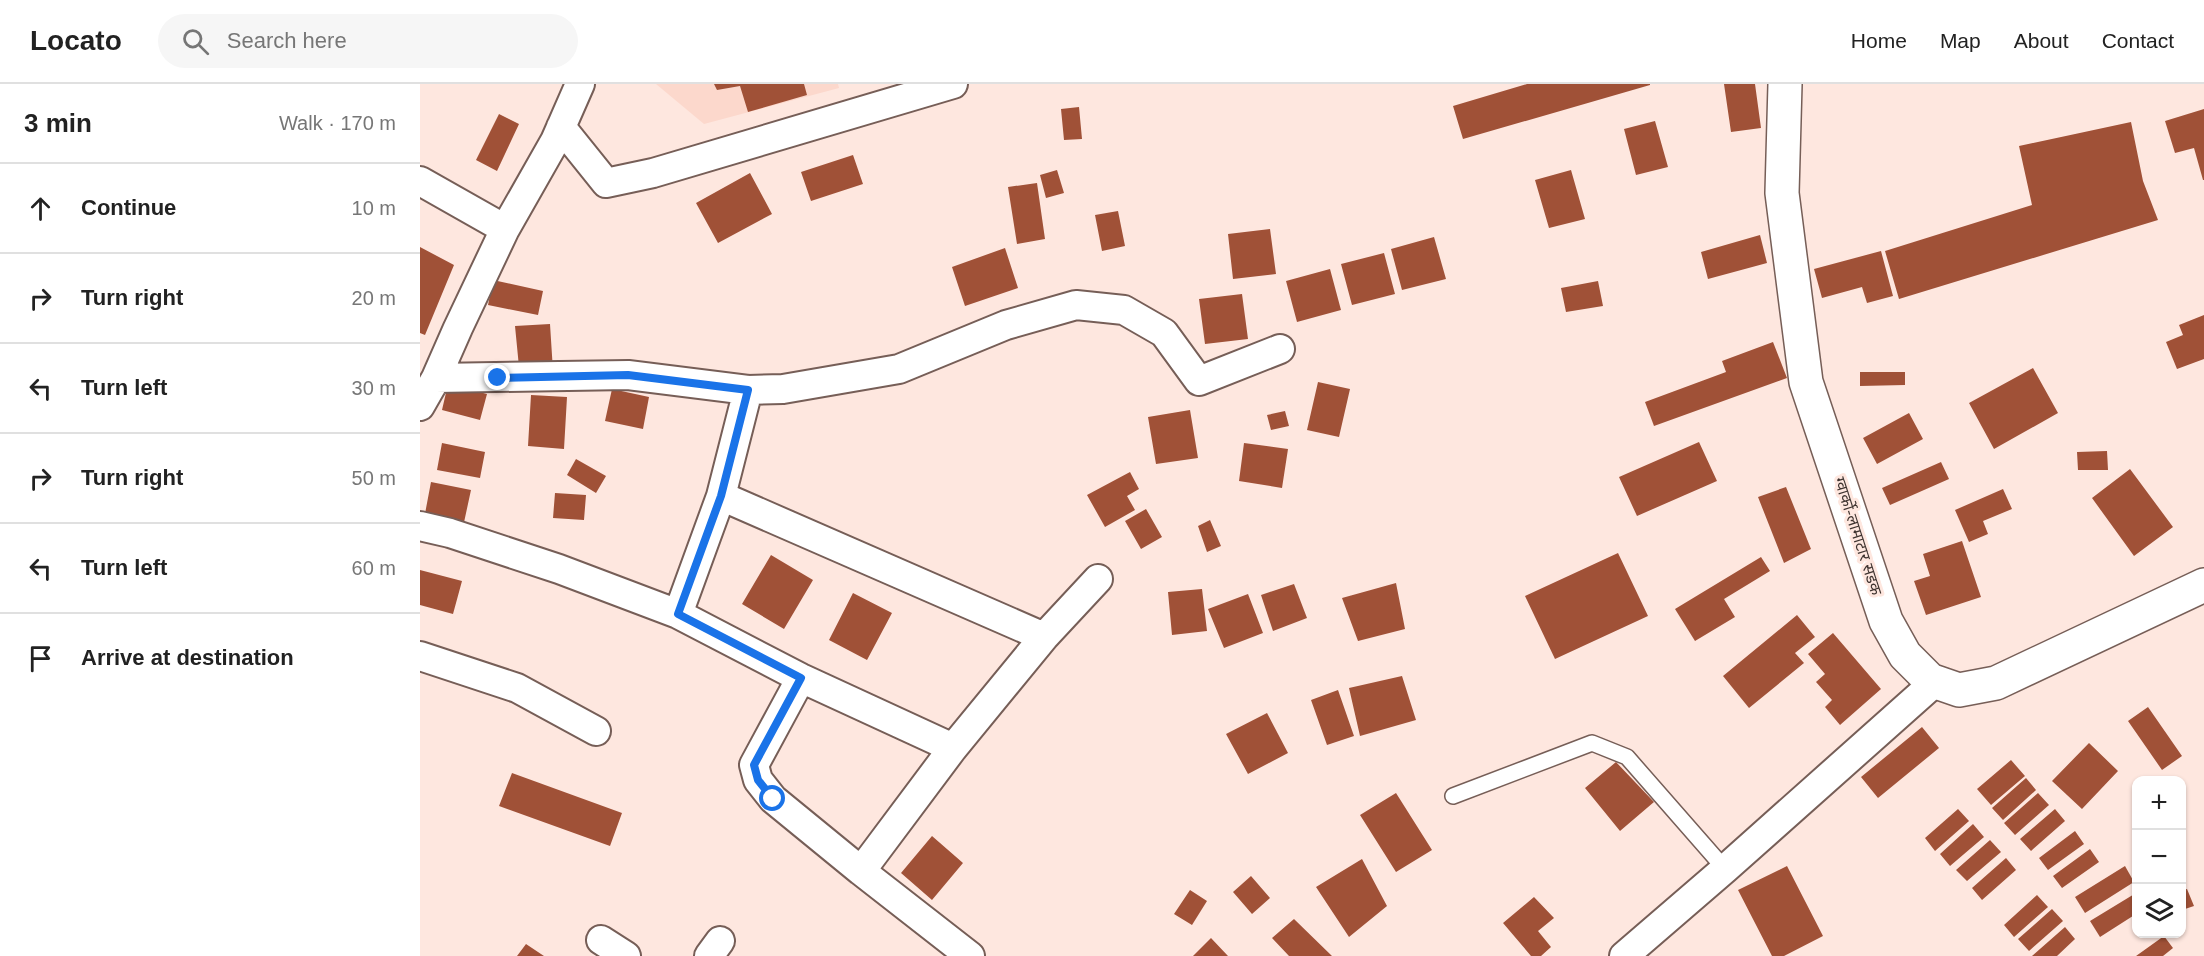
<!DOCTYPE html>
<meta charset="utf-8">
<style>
body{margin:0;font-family:Arial,"Noto Sans Devanagari",sans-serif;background:#f6f6f6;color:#222}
.controls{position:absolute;right:18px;bottom:18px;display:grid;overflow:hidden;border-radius:12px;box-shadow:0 2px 4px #0004}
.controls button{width:54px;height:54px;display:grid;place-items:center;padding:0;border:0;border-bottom:2px solid #e0e0e0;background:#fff;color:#222;font:30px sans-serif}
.stop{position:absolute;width:18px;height:18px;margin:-14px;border:4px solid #1a73e8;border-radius:50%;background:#fff}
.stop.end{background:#1a73e8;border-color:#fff;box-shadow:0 2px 6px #0008}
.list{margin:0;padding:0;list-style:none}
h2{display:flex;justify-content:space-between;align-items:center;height:78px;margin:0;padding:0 24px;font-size:26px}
h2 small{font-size:20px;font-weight:400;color:#767676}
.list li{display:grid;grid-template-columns:39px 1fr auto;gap:18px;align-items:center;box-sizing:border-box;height:90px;padding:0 24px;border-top:2px solid #e0e0e0}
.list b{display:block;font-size:22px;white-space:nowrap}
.list em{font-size:20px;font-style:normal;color:#767676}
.icon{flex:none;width:33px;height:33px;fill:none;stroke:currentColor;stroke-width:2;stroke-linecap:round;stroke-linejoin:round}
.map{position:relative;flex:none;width:1784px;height:872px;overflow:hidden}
header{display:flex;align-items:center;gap:36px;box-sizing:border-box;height:84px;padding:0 30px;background:#fff;border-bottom:2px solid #e0e0e0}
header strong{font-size:28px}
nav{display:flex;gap:33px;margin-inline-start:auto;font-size:21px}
.search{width:420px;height:54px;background:#f6f6f6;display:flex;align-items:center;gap:15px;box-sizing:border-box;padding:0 21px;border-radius:33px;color:#767676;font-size:22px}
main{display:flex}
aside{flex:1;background:#fff}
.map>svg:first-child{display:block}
.built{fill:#fcd8cc}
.building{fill:#a05137}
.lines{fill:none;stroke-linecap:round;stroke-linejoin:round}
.lane-casing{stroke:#765e57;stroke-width:18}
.street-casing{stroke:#765e57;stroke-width:32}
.secondary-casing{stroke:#765e57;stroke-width:36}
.lane{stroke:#fff;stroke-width:15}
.street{stroke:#fff;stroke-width:28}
.secondary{stroke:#fff;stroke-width:33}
.route{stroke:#1a73e8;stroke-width:8}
.labels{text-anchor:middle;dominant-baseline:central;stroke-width:6;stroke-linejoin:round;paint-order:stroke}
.street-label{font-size:16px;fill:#3f3430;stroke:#fee7df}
</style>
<header>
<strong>Locato</strong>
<div class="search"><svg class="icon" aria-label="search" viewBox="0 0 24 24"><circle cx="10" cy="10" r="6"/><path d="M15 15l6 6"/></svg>Search here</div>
<nav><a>Home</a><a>Map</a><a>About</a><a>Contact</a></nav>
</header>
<main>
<aside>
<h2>3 min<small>Walk · 170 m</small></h2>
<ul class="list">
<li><svg class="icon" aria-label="ahead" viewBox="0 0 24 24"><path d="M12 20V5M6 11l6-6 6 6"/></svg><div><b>Continue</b></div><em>10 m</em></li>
<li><svg class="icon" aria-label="right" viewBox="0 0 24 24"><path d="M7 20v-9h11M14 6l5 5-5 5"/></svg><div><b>Turn right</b></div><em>20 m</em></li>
<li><svg class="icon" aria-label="left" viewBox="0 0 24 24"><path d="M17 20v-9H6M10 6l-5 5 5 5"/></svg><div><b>Turn left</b></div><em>30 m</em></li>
<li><svg class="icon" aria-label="right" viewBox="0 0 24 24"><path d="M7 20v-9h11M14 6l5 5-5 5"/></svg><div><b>Turn right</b></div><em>50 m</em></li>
<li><svg class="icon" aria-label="left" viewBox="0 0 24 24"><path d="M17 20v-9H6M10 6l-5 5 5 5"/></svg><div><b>Turn left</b></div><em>60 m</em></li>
<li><svg class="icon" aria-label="arrive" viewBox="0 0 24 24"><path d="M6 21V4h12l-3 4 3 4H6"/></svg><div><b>Arrive at destination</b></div></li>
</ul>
</aside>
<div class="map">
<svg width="1784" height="872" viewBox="0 0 1784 872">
<rect width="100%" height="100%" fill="#fee7df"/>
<path class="built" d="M236,0H418L419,4L284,40Z"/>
<path class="building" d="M294,0H384L387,11L328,28L320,2L297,6Z
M1107,0H1230V1L1043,55L1033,22Z
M1304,0H1335L1341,44L1311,48Z
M659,23L662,55L644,56L641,25Z
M1784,25V96H1783L1774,64L1755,69L1745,37Z
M79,30L99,40L77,87L56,76Z
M1235,37L1248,83L1216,91L1204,45Z
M1711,38L1723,97L1738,136L1479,215L1465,167L1612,121L1599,62Z
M433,71L443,100L391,117L381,88Z
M637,86L644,109L626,114L620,91Z
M1151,86L1165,135L1129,144L1115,96Z
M330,89L352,130L298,159L276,119Z
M617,99L625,155L597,160L588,103Z
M698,127L705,162L682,167L675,131Z
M850,145L856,190L813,195L808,150Z
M1340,151L1347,179L1288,195L1281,168Z
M1014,153L1026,195L982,206L971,165Z
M0,163L34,181L5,251L0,249Z
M585,164L598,204L545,222L532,183Z
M1461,167L1473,212L1447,219L1442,203L1402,214L1394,185Z
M964,169L975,210L932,221L921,180Z
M910,185L921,226L877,238L866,197Z
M73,196L123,207L118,231L68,221Z
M1178,197L1183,222L1146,228L1141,204Z
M822,210L828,255L785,260L779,215Z
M1784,231V275L1757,285L1746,258L1763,251L1759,241Z
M130,240L133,287L99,283L95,242Z
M1353,258L1367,294L1234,342L1225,318L1306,288L1302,277Z
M1613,284L1638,329L1574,365L1549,319Z
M1440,288H1485V301L1440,302Z
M898,298L930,305L919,353L887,346Z
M28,300L67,310L60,336L22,326Z
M192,305L229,313L223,345L185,337Z
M111,311L147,313L144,365L108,362Z
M770,326L778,374L736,380L728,333Z
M865,327L869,342L851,346L847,331Z
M1489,329L1503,355L1457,380L1443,354Z
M1279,358L1297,397L1217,432L1199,393Z
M22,359L65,368L60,394L17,386Z
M824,359L868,365L862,404L819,397Z
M1687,367L1688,386H1658L1657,368Z
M156,375L186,392L176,409L147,391Z
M1521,378L1529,395L1470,421L1462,404Z
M1710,385L1753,443L1714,472L1672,414Z
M710,388L719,405L707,412L715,426L685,443L667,411Z
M11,398L51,406L43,443L4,435Z
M1366,403L1391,465L1364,479L1338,413Z
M1583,405L1592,425L1563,437L1568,450L1549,458L1535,426Z
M135,409L166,411L164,436L133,434Z
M726,425L742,453L721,465L705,437Z
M790,436L801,462L787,468L778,442Z
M1542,457L1561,513L1506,531L1494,497L1510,492L1503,470Z
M1198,469L1228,532L1135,575L1105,512Z
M351,471L393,496L364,545L322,520Z
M1341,473L1350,487L1304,515L1315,533L1275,557L1255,525Z
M0,486L42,497L33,530L0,521Z
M976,499L985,545L938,557L922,514Z
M874,500L887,534L853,547L841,511Z
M782,505L787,547L752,551L748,508Z
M433,509L472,529L447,576L409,556Z
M828,510L843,549L804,564L788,525Z
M1377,531L1395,553L1375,569L1384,579L1329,624L1303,592Z
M1413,549L1461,605L1420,641L1405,623L1412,616L1396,598L1405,590L1388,570Z
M982,592L996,636L940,652L929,604Z
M918,606L934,652L907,661L891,616Z
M1728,623L1762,672L1742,686L1708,637Z
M847,629L868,669L828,690L806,650Z
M1502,643L1519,664L1458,714L1441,693Z
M1669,659L1698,687L1662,725L1632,697Z
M1591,676L1605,692L1571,721L1557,705Z
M1196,678L1234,718L1200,747L1165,704Z
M92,689L202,729L190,762L79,722Z
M1606,694L1616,706L1583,736L1572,724Z
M976,709L1012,766L976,788L940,731Z
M1618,709L1629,721L1595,751L1584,739Z
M1538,725L1549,737L1515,767L1505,754Z
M1635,725L1645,737L1611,767L1600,755Z
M1553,740L1564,753L1530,782L1520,770Z
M1655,747L1664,760L1628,786L1619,774Z
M512,752L543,779L512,816L481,789Z
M1570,756L1581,768L1547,797L1536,786Z
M1670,765L1679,778L1642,804L1633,792Z
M1586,774L1596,786L1562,816L1552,804Z
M942,775L967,822L929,853L896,803Z
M1367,782L1403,852L1364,872H1352L1318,806Z
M1705,782L1714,798L1665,829L1655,813Z
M831,792L850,814L832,830L813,808Z
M1767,805L1774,822L1762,826V806Z
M770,806L787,817L772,841L754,830Z
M1716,809V830L1680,853L1670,837Z
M1617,811L1628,823L1594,853L1584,841Z
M1114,813L1134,834L1118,847L1131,863L1121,872H1111L1083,839Z
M1632,825L1643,837L1609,867L1598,855Z
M874,835L912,872H869L852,854Z
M1645,843L1655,855L1637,872H1612Z
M1744,852L1753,864L1743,872H1716Z
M791,854L808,872H773Z
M106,860L124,872H97Z"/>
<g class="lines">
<g class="lane-casing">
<path id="lane" d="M1033,712L1172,659L1207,673L1305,785"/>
</g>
<g class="street-casing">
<path id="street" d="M141,43L186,99L233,89L533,0
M0,97L85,145
M16,294L208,291L328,306L363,305L479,285L586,241L656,221L704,226L744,249L779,297L860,265
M0,322L16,294L38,244L85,145L135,57L160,0
M301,412L624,553
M0,442L30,449L139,485L258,530L381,594L533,664
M258,530L301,412L328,306
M0,572L97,604L176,647
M381,594L334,681L338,696L353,715L441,787L550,872
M441,787L533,664L624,553L678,495
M181,856L206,872
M289,872L300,857
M1204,872L1305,785L1515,598"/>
</g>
<g class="secondary-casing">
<path id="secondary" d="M1365,0L1362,109L1386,298L1466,537L1485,571L1510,596L1539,606L1576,599L1784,501"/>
</g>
<use href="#lane" class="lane"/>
<use href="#street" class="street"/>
<use href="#secondary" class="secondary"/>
</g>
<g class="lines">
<path class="route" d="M78,294L208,291L328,306L301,412L258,530L381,594L334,681L338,696L353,715"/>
</g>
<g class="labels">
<g class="street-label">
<text transform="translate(1438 452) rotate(72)">ग्वार्को-लामाटार सडक</text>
</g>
</g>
</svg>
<div class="controls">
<button>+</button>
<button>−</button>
<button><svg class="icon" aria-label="layers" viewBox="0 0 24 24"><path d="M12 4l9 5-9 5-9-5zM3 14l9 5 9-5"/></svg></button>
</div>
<div class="stop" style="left:353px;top:715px"></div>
<div class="stop end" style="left:78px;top:294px"></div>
</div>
</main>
